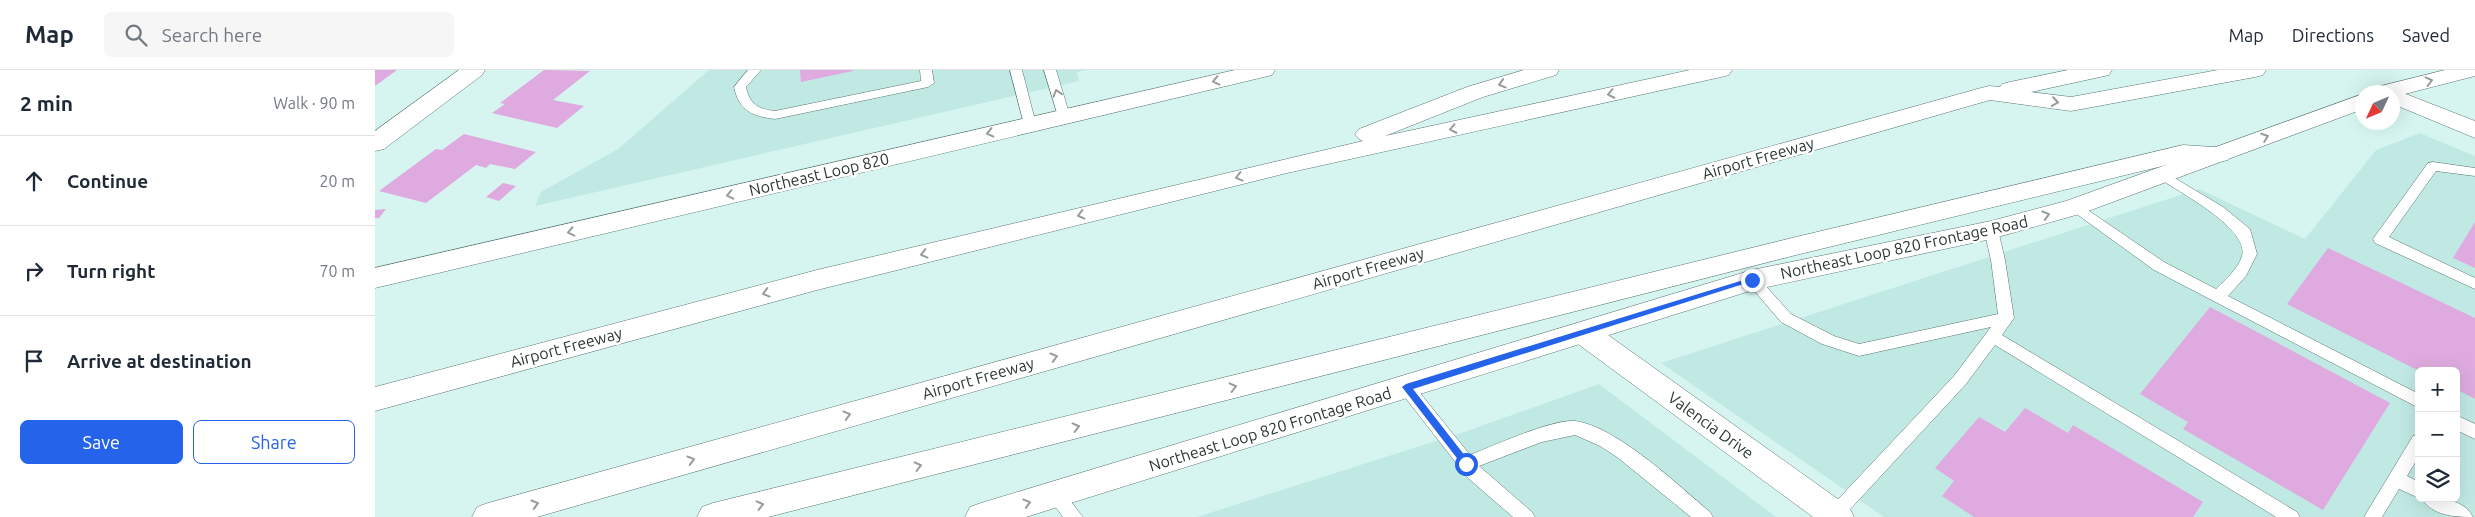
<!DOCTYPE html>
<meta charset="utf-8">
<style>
body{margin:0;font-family:Ubuntu,sans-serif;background:#f6f6f7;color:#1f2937}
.controls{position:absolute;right:15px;bottom:15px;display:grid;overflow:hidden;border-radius:8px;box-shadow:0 5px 20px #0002}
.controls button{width:45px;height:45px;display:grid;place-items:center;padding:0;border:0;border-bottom:1px solid #e0e1e3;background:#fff;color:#1f2937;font:25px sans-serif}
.compass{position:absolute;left:1980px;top:15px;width:45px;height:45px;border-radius:50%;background:#fff;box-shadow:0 5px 20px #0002;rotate:226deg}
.stop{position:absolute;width:15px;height:15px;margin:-11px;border:4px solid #2563eb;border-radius:50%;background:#fff}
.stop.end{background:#2563eb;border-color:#fff;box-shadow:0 1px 5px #0008}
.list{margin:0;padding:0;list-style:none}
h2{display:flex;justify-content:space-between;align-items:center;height:65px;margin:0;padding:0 20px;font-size:21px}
h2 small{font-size:16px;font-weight:400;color:#747a83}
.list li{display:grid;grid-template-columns:32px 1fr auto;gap:15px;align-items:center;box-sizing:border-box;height:90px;padding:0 20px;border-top:1px solid #e0e1e3}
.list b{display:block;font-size:19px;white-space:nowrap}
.list em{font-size:16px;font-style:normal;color:#747a83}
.actions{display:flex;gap:10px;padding:15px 20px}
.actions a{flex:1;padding:11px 0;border:1px solid #2563eb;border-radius:8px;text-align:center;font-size:18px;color:#2563eb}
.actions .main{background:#2563eb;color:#fff}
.icon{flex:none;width:28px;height:28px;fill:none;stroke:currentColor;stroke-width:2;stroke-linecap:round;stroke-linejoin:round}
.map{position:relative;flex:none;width:2100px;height:447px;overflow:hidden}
header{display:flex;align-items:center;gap:30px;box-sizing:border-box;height:70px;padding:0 25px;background:#fff;border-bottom:1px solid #e0e1e3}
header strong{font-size:24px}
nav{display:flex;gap:28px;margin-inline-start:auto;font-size:18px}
.search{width:350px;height:45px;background:#f6f6f7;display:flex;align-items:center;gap:12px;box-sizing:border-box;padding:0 18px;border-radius:8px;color:#747a83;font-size:19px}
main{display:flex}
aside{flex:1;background:#fff}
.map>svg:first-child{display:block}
.built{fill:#c1e9e4;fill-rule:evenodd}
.building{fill:#deaadf}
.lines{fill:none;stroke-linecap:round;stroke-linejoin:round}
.service-casing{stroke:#597572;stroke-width:1}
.minor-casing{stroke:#597572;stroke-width:1}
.secondary-casing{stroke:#597572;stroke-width:1}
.motorway-casing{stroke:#597572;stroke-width:1}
.service{fill:#fff;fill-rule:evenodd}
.minor{fill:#fff;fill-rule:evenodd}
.secondary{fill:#fff;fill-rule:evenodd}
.motorway{fill:#fff;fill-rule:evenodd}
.oneway{stroke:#969c9a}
.route{fill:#2563eb}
.labels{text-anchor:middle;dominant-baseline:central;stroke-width:5;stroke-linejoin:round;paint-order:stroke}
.street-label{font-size:16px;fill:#2c3836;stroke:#fff}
</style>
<header>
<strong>Map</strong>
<div class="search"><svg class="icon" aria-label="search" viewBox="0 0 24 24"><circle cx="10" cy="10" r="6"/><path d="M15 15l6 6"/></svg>Search here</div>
<nav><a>Map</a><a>Directions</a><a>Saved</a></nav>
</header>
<main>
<aside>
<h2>2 min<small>Walk · 90 m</small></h2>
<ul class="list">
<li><svg class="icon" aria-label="ahead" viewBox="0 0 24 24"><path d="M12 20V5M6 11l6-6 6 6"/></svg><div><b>Continue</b></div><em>20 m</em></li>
<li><svg class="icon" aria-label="right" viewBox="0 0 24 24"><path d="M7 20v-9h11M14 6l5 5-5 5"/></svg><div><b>Turn right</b></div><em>70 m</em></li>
<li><svg class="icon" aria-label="arrive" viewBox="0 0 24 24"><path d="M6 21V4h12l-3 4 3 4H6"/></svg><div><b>Arrive at destination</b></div></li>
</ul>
<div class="actions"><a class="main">Save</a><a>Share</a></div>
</aside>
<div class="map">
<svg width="2100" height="447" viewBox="0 0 2100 447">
<rect width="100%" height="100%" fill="#d6f5f1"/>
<path class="built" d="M334,0H710L702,2L704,11L160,136L166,122L243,79Z
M2045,63L2100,86V447H1509L1286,293L1824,119L1930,169L2001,80ZM2044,301H2081V428H2044Z
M1224,314L1401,447H822L1089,362Z"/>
<path class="building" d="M0,0H22L0,16Z
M169,0L215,1L178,30L209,36L182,58L117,43L130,34L125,33Z
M425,0H478V1L426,12Z
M89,64L161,82L140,99L115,94L111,98L101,95L51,133L4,121L61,79L67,80Z
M128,113L141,116L124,131L111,127Z
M11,139L4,148H0V140Z
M2100,152V198L2078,188Z
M1953,178L2100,248V329L2081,319V301H2044L1912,234Z
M1835,237L2015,333L1948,440L1808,359L1813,352L1765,324Z
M1650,338L1693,363L1698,355L1828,432L1818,447H1599L1567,426L1579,411L1560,398L1604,347L1630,362Z"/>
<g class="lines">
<g class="service-casing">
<path id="service" d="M373,0H386L371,17C375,35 383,39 400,41L546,11L545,0H557L559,13L553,17L400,49C377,46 364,41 359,17Z
M635,0H647L661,54L660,57L655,58L649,54Z
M669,0H681L695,46L694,49L689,50L683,46Z
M2058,92L2100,98V106L2061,101L2014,167L2100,208V219L2000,173L1998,169L2053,93Z
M1788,101L1848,137L1875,159L1882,184L1871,206L1853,226L2044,324V338L1779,200L1692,137L1694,134H1704L1789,192L1841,219C1851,209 1863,199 1867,186C1875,159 1803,121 1783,108L1781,105L1783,102Z
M1616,155L1623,160L1630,190L1639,248L1627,265L1922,442L1925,447H1901L1620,275L1591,314L1468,447H1451L1453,440L1579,306L1616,257L1484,286L1447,274L1406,252L1370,210L1372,206H1382L1416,244L1459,266L1484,274L1623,244L1616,190L1609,160Z
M1031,311L1037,313L1095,385C1118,376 1177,349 1200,351C1241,356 1303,415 1335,442L1338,447H1316L1242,387L1225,376L1200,365L1167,372L1104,396L1157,442L1160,447H1138L1093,408L1025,321L1023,317L1025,313Z
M2081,345L2100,354V369L2081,360Z
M2044,364V386L2032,406L2044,412V428L2024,419L2007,447H1989L2038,366Z
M680,417L686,419L708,447H688L671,424L674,419Z
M2047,428C2065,428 2089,429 2098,447C2081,447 2056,446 2047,428Z"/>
</g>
<g class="minor-casing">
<path id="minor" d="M84,0H110L107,5L9,79L0,81V61Z
M2018,19L2100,51V68L2018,34V22H2009Z
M1209,252L1219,255L1474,437L1479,447H1438L1199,271L1195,263L1199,255Z"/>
</g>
<g class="secondary-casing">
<path id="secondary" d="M860,0H900L897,5L889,7L0,218V198Z
M2070,0H2100V6L2018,27V22H1998L2002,17Z
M1988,24V39L1708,143L1616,169L1378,220L651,447H590L595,437L606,433L1377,200L1616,151L1691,131Z"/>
</g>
<g class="motorway-casing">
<path id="motorway" d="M1149,0H1184L1181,5L1108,27L1010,66L1315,0H1357L1354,5L1346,7L912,103L442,220L0,341V317L442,200L988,71L984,69L980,64L984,59L1092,17Z
M1693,0H1737L1734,5L1656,22L1696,27L1843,0H1891L1888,5L1880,7L1696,41L1615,30L162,447H97L102,437L113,433L1606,18L1614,16L1625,17L1627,14L1635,12Z
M1808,75L1853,78L1856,84L1853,90L1844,92L1808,91L1421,185L393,447H322L327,437L338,433L1421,167Z"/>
</g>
<use href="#service" class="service"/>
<use href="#minor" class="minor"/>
<use href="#secondary" class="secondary"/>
<use href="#motorway" class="motorway"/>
</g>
<defs><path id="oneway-chevron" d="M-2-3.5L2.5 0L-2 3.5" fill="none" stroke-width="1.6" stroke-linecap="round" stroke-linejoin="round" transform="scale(1.25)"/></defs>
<g class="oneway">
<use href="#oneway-chevron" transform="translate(841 11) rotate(167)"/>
<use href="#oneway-chevron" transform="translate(2054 11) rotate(-14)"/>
<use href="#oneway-chevron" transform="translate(1127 14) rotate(163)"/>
<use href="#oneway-chevron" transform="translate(682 23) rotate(-107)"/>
<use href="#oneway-chevron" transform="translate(1236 24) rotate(168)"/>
<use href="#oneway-chevron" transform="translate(1680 32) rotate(8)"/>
<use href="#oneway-chevron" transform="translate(1078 59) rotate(168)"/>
<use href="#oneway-chevron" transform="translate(615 63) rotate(167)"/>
<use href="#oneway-chevron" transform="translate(1890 67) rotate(-20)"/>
<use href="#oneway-chevron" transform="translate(864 107) rotate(166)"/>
<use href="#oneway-chevron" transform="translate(355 125) rotate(167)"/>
<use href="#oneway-chevron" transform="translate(706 145) rotate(166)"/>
<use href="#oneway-chevron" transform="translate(1671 145) rotate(-16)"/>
<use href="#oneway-chevron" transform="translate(196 162) rotate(167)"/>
<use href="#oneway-chevron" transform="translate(549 184) rotate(166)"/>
<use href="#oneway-chevron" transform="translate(391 223) rotate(165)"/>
<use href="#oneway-chevron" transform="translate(679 287) rotate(-16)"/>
<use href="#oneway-chevron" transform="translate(858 317) rotate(-14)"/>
<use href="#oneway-chevron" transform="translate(472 345) rotate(-16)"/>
<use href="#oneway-chevron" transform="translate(701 357) rotate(-14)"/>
<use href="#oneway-chevron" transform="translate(316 390) rotate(-16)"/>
<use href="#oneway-chevron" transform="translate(543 396) rotate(-14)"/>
<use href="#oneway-chevron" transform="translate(652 433) rotate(-17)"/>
<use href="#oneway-chevron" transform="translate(160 434) rotate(-16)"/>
<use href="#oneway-chevron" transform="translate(385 435) rotate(-14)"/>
</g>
<path class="route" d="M1375,208L1381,210L1038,319L1094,391V396H1088L1027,317L1031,314Z"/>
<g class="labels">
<g class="street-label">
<text transform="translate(1383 88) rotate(-16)">Airport Freeway</text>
<text transform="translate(444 104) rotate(-13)">Northeast Loop 820</text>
<text transform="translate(1529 177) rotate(-12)">Northeast Loop 820 Frontage Road</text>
<text transform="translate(993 198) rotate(-16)">Airport Freeway</text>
<text transform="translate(191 277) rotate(-15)">Airport Freeway</text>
<text transform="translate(603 308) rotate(-16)">Airport Freeway</text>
<text transform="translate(1336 355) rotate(36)">Valencia Drive</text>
<text transform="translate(895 359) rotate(-17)">Northeast Loop 820 Frontage Road</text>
</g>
</g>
</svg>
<div class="controls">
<button>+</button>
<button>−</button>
<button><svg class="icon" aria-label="layers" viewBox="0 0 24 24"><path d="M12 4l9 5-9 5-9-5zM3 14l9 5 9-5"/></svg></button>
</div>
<svg class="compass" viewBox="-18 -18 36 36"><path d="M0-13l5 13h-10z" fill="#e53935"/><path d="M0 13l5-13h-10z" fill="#747a83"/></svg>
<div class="stop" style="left:1091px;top:394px"></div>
<div class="stop end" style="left:1377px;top:210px"></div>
</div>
</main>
